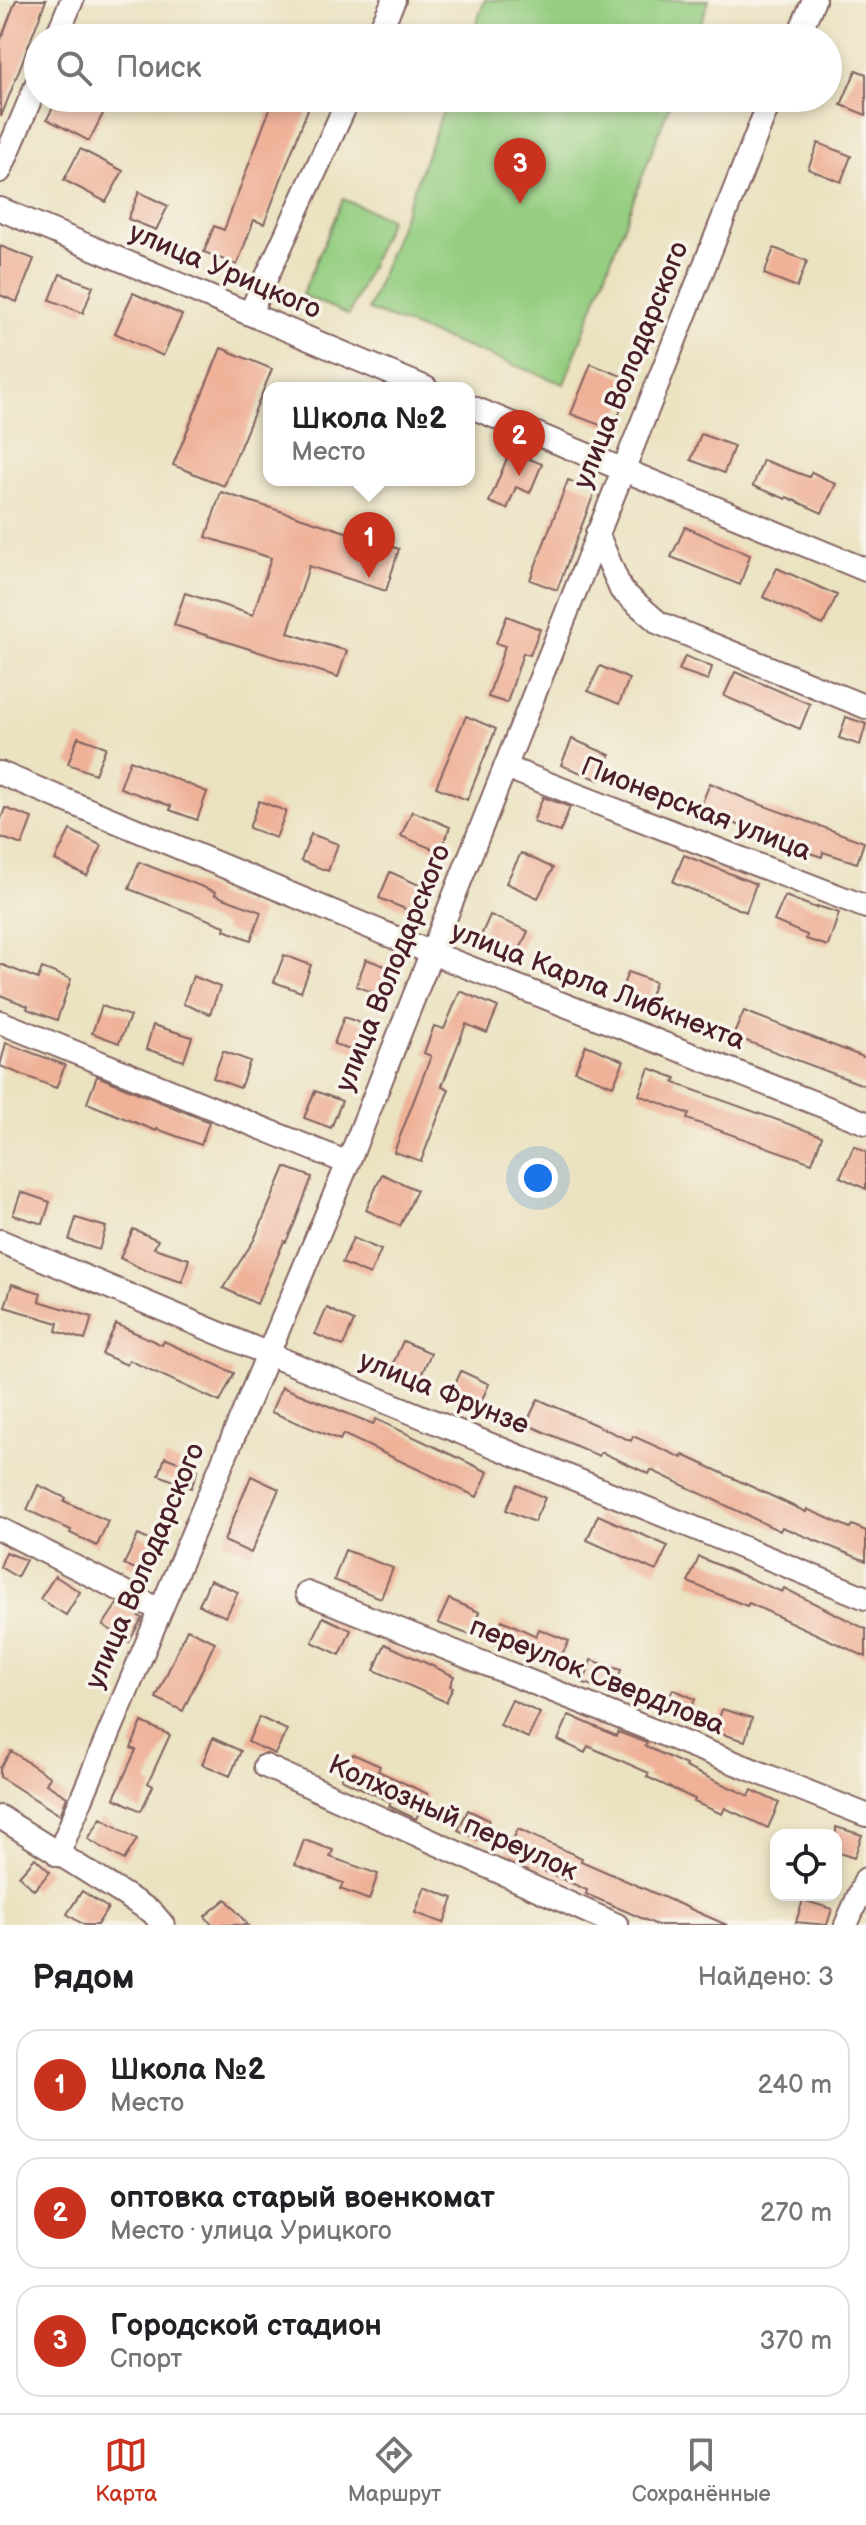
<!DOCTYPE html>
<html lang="ru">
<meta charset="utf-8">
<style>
body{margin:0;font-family:"Balsamiq Sans",sans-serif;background:#f2f2f2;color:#202124}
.controls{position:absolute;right:24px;bottom:24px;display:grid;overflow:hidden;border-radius:16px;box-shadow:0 4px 12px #0003}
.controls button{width:72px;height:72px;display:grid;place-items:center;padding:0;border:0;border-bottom:2px solid #e0e0e0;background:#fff;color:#202124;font:40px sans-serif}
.you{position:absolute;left:538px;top:1178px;width:28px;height:28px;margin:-20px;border:6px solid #fff;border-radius:50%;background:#1a73e8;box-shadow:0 0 0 12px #1a73e833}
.badge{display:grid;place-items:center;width:52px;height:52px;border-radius:50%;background:#c8321e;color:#fff;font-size:26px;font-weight:700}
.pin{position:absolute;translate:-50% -66px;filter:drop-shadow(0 2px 4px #0008)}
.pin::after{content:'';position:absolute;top:42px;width:28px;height:24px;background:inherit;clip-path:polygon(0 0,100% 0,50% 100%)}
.popup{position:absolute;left:263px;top:382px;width:212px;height:104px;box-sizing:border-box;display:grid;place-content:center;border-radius:16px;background:#fff;filter:drop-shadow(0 2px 6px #0005);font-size:26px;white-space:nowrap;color:#757577}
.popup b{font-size:30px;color:#202124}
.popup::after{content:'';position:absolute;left:50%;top:100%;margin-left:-16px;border:16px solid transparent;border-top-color:#fff}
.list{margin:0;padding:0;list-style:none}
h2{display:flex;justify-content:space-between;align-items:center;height:104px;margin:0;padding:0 32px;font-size:34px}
h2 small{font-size:26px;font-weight:400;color:#757577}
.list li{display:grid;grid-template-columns:52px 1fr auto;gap:24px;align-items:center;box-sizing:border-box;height:112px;margin:0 16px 16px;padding:0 16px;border:2px solid #e0e0e0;border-radius:24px}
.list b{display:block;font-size:30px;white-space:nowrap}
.list p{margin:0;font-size:26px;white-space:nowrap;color:#757577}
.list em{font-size:26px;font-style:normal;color:#757577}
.icon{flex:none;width:44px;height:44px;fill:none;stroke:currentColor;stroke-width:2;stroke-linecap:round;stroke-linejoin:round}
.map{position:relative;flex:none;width:866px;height:1925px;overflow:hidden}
.search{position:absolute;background:#fff;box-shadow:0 4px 12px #0003;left:24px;right:24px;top:24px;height:88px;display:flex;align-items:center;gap:20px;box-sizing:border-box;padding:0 28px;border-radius:44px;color:#757577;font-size:30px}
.sheet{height:488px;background:#fff}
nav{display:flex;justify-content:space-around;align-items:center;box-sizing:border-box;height:112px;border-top:2px solid #e0e0e0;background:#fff;font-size:22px;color:#757577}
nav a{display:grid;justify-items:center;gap:4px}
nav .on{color:#c8321e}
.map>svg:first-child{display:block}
.green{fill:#95ce81;stroke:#707656;stroke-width:2}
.building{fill:#efb198}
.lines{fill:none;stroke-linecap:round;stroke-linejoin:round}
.minor-casing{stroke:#826360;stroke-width:26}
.minor{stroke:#fff;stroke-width:22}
.labels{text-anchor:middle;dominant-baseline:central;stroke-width:7;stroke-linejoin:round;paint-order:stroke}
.street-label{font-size:28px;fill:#4a1f2b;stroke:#f7f3e8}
</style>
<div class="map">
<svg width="866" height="1925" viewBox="0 0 866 1925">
<rect width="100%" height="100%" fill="#f7f3e8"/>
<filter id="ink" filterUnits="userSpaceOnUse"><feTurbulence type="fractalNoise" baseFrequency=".0125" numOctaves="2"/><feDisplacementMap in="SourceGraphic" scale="16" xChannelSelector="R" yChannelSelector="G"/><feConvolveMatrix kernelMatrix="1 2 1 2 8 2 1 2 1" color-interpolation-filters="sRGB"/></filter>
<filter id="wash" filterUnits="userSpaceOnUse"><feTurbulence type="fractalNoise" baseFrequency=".006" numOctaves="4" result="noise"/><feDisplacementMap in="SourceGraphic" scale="32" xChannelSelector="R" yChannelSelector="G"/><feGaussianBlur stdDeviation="1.8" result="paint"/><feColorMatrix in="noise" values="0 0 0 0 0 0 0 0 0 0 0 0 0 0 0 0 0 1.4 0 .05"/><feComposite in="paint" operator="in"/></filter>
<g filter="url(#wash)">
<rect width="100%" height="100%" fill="#ebe2c1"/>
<path class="green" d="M485,0H709L695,38H471Z
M448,98H672L564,384L368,310Z
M343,199L390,219L349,315L302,295Z"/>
<g id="blocks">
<path class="building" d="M16,0H46L1,117L0,42Z
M856,70L866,74V115L841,105Z
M58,98H82L105,110L89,141L47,119Z
M274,98H302L311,101L264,224L254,220L237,265L204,252L214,226L224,230Z
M818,143L851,156L841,182L808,169Z
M80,149L123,171L106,202L64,180Z
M139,192L168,206L156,230L128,219Z
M0,246L34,259L17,302L0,295Z
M774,248L807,261L797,287L764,274Z
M60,274L93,286L83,313L50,300Z
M133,293L182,315L163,356L115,333Z
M221,348L272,369L224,486L173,465Z
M591,364L632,380L613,430L571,414Z
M701,434L734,446L724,473L691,460Z
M510,451L542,464L530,493L516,487L507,509L489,502Z
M763,460L809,477L812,472L836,484L822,513L787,497L786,499L753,486Z
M568,480L595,491L557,590L530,580Z
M221,492L399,549L386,591L309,566L288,633L347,651L338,677L174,625L185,593L253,615L271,558L206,537Z
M685,527L750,555L740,585L671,557Z
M777,568L837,595L823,625L763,597Z
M507,616L540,629L530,655L523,653L507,703L488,697L505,646L496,643Z
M685,656L712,667L708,680L679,670Z
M600,666L629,679L619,704L588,691Z
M735,672L810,704L800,729L724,696Z
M466,716L496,729L467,800L436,787Z
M846,717L866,724L860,745L839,738Z
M78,737L106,747L95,774L68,764Z
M572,739L610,755L599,780L561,765Z
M130,760L207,792L197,820L170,810L171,806L120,788Z
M710,783L748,800L864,842L857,863L823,852L822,857L776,842L700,808Z
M543,797L570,807L560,832L533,822Z
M259,801L286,811L276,838L249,828Z
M5,808L32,818L22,845L0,837V822Z
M412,811L450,827L440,852L401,836Z
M70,830L102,846L87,876L55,860Z
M311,834L338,844L328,871L301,861Z
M521,853L553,868L538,898L506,883Z
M684,855L756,884L746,912L673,882Z
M139,862L216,892L215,895L261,912L251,940L224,930L225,926L129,889Z
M390,872L428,889L417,914L379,898Z
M785,896L816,908L817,906L839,913L828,946L806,939L807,935L774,921Z
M490,915L528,931L517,957L479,940Z
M284,955L311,965L301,992L274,982Z
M366,959L393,969L383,996L356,986Z
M0,964L38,979L42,968L71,979L57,1020L27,1009L28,1006L0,995Z
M628,972L655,982L645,1009L618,999Z
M193,976L220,987L210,1014L183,1004Z
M460,991L498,1007L487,1033L466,1024L442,1086L449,1089L421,1161L394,1152L431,1056L424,1053L434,1026L444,1029Z
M102,1006L130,1016L119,1043L92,1033Z
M744,1011L866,1058V1086L733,1036Z
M344,1017L371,1027L360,1054L334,1044Z
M153,1025L192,1037L184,1061L146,1049Z
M6,1043L65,1065L56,1088L0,1066Z
M586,1045L624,1061L613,1086L575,1071Z
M223,1051L250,1061L240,1088L213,1078Z
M649,1068L676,1078L674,1083L822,1136L812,1163L687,1119L689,1114L639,1095Z
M97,1076L209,1122L201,1145L157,1129L156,1131L87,1103Z
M315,1091L342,1101L331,1128L304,1118Z
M854,1146L866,1152V1189L840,1177Z
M285,1167L312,1177L295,1222L286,1242L284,1241L257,1304L223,1288L254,1240Z
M382,1174L417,1190L400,1226L366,1210Z
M21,1192L50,1202L43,1224L13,1215Z
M76,1218L106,1227L99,1250L69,1240Z
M133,1229L158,1240L154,1248L189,1259L182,1282L144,1270L120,1258Z
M353,1238L381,1250L370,1275L342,1263Z
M12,1284L41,1293L39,1301L92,1317L85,1340L56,1331L58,1323L5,1307Z
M327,1308L354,1321L343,1346L315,1334Z
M116,1324L162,1345L164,1341L234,1373L220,1402L129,1360L127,1365L102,1354Z
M403,1341L431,1353L420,1378L392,1366Z
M461,1371L489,1384L478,1409L450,1396Z
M282,1387L373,1424L376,1419L488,1472L477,1497L343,1434L340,1440L271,1412Z
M538,1399L631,1441L633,1436L682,1458L683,1455L806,1512L807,1509L850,1528L852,1525L866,1531V1561L782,1527L780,1531L651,1470L649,1474L601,1452L599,1456L526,1424Z
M165,1457L198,1470L191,1488L159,1475Z
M251,1476L279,1489L251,1553L224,1541Z
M38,1485L66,1498L64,1501L108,1521L97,1546L70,1533L71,1530L27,1510Z
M517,1485L545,1498L534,1522L506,1510Z
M598,1515L668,1546L656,1571L587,1540Z
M138,1535L162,1546L149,1575L124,1564Z
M345,1550L393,1568L381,1598L334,1580Z
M6,1552L26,1560L17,1577L0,1567Z
M699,1557L782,1592L784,1588L866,1629V1657L749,1603L747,1606L688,1582Z
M55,1576L80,1592L66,1615L40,1599Z
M210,1580L238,1592L226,1617L199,1605Z
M449,1599L479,1612L470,1635L438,1623Z
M117,1604L142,1618L129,1642L103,1625Z
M323,1617L351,1630L340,1655L312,1642Z
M502,1620L536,1636L539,1629L569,1641L555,1668L491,1642Z
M187,1629L215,1642L183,1711L156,1698Z
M385,1644L454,1676L450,1686L453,1687L446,1702L374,1670Z
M591,1660L621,1670L614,1692L584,1683Z
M673,1689L695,1699L687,1719L663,1710Z
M512,1700L540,1713L528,1738L500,1725Z
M722,1709L752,1718L745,1741L715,1732Z
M569,1715L616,1736L618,1732L647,1743L645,1746L686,1765L685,1767L749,1796L752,1790L779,1803L768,1828L725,1808L722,1814L694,1802L695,1799L647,1777L649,1773L588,1746L585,1753L558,1740Z
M259,1717L287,1730L275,1754L248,1742Z
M142,1722L170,1735L148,1783L153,1786L141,1811L114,1798L136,1750L131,1748Z
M213,1738L241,1751L230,1776L202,1764Z
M11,1751L50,1777L46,1784L67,1797L60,1815L0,1777V1768Z
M353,1754L380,1766L378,1771L428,1794L416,1819L389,1806L391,1802L341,1779Z
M468,1810L489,1820L479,1840L458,1830Z
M101,1818L137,1839L124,1860L88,1839Z
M836,1827L862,1835L854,1858L836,1852Z
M518,1829L582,1858L581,1861L727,1925H657L614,1906L586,1894L587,1890L506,1854Z
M304,1840L333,1850L330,1857L378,1874L369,1900L340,1889L343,1883L295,1865Z
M35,1858L50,1872L34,1890L19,1876Z
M425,1887L453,1898L444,1923L415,1913Z
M82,1891L108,1908L97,1925H84L67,1914Z
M226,1899L248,1925H212L205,1916Z
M803,1900L832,1909L827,1925L796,1922Z"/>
</g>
</g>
<g filter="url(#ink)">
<use href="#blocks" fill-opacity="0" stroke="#826360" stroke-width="2"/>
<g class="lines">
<g class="minor-casing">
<path id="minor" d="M56,38L72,0
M376,38L394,0
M797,38L814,0
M0,171L38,81
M0,209L426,388
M250,313L349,98
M469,406L866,570
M597,533L621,590L659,623L866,707
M505,767L866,907
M0,773L432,953L866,1123
M0,1022L348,1163
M0,1241L266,1353L866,1598
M0,1529L160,1610
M307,1593L866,1815
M265,1766L617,1925
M0,1817L152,1912L163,1925
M58,1855L348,1163L771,98
M846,1925L866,1879"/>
</g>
<use href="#minor" class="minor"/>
</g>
</g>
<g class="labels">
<g class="street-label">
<text transform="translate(225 271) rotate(23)">улица Урицкого</text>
<text transform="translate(631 365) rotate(-68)">улица Володарского</text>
<text transform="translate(696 809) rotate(21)">Пионерская улица</text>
<text transform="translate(393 968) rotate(-68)">улица Володарского</text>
<text transform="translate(598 986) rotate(21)">улица Карла Либкнехта</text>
<text transform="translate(444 1393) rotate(22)">улица Фрунзе</text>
<text transform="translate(145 1566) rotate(-67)">улица Володарского</text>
<text transform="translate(597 1676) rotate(22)">переулок Свердлова</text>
<text transform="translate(453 1818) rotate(24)">Колхозный переулок</text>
</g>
</g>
</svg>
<div class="controls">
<button><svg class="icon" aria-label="locate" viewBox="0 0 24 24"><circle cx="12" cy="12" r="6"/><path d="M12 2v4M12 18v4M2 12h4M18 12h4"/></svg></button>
</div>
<div class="you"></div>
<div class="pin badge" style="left:369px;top:578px">1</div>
<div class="popup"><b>Школа №2</b>Место</div>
<div class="pin badge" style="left:519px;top:476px">2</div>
<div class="pin badge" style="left:520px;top:204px">3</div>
<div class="search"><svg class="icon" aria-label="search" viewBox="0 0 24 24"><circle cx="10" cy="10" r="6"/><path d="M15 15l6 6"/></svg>Поиск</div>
</div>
<section class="sheet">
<h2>Рядом<small>Найдено: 3</small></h2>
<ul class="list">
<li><span class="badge">1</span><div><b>Школа №2</b><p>Место</p></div><em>240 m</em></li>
<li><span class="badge">2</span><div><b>оптовка старый военкомат</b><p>Место · улица Урицкого</p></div><em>270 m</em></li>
<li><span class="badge">3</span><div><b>Городской стадион</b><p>Спорт</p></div><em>370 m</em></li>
</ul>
</section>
<nav>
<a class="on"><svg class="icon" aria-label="map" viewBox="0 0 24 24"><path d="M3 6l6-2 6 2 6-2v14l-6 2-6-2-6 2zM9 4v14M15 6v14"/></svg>Карта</a>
<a><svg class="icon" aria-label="directions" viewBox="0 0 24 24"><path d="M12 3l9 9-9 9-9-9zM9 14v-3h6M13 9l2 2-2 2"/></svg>Маршрут</a>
<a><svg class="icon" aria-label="saved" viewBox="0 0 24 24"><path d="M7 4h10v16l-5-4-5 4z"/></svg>Сохранённые</a>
</nav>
